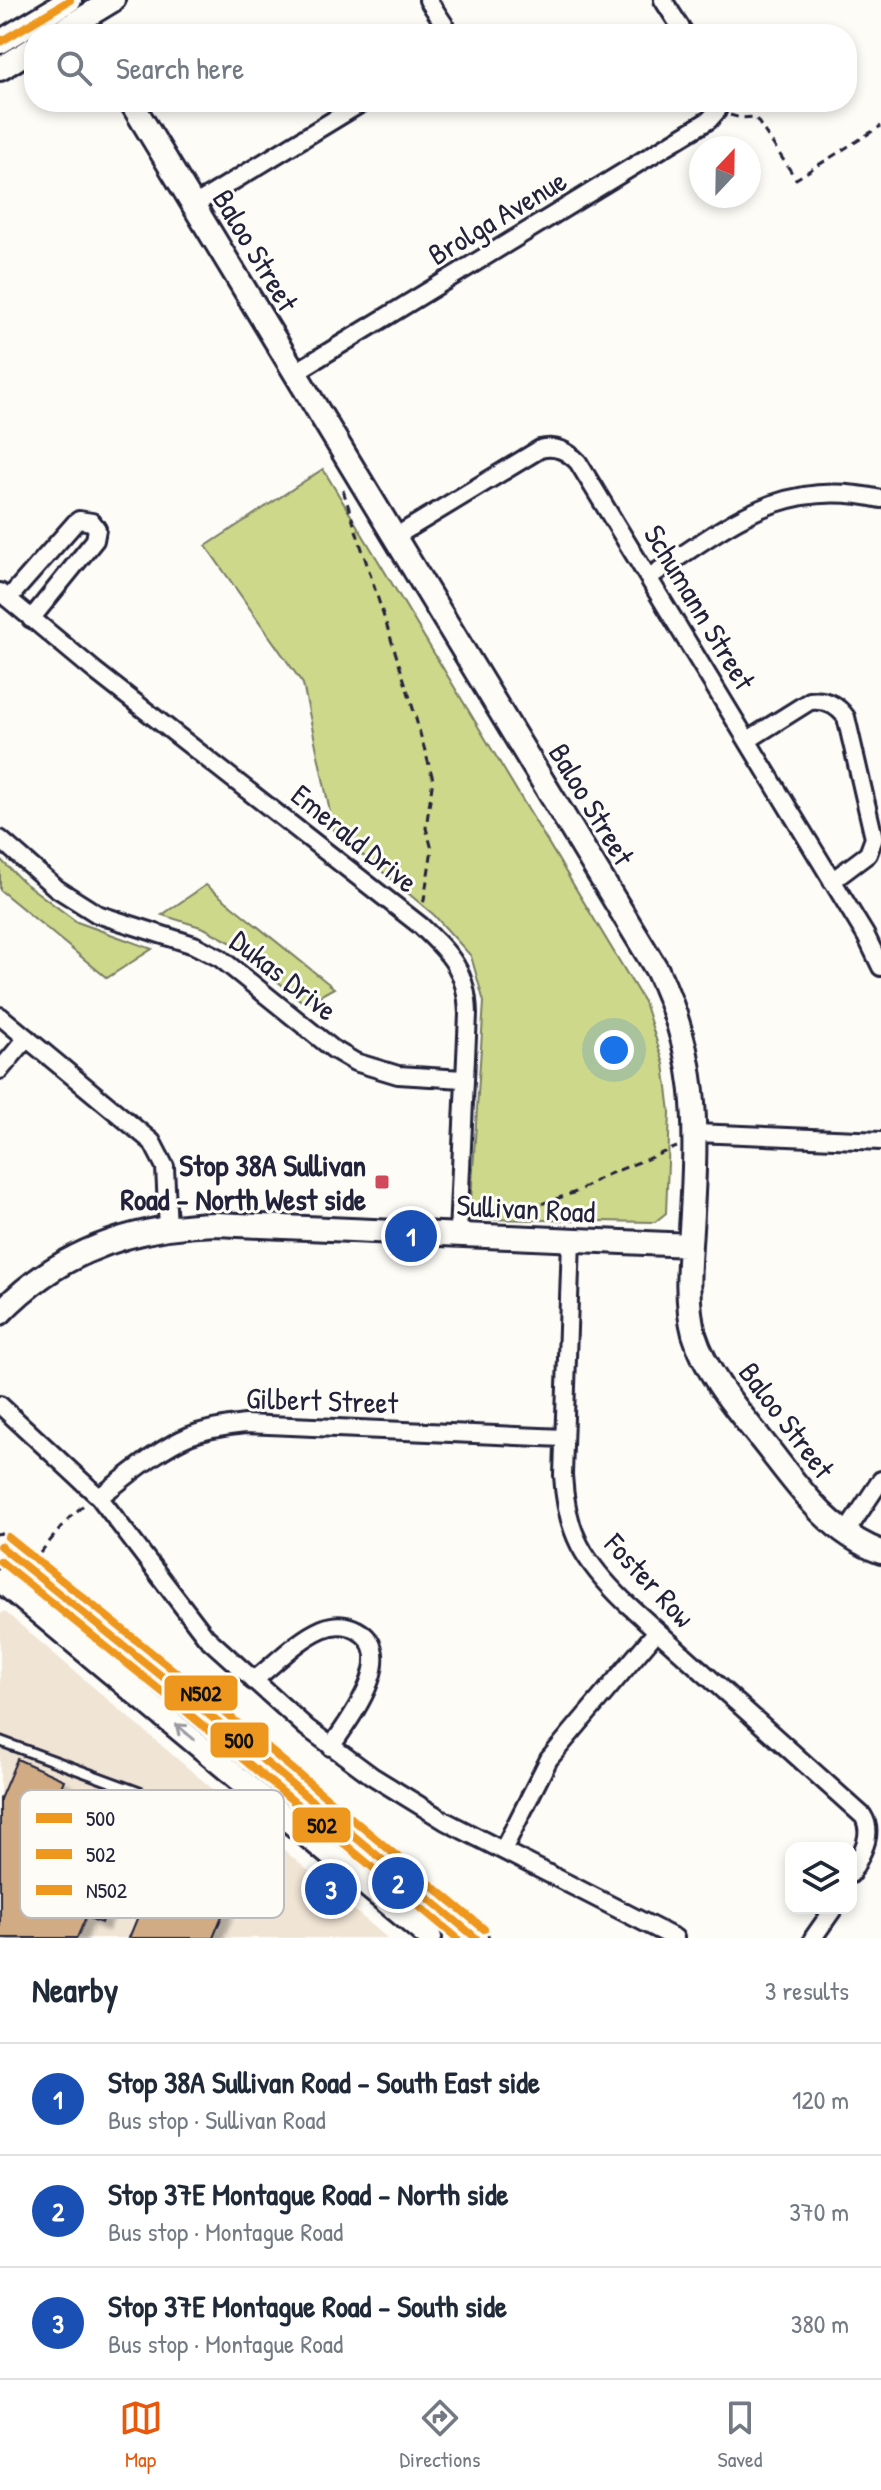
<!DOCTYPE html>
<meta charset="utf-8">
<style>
body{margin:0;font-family:"Patrick Hand",sans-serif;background:#f6f6f7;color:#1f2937}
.controls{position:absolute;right:24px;bottom:24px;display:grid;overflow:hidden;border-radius:16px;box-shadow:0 4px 12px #0003}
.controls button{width:72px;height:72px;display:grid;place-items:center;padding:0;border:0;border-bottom:2px solid #e0e1e3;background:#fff;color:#1f2937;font:40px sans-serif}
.compass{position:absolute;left:689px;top:136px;width:72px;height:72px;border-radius:50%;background:#fff;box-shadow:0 4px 12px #0003;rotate:22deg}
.you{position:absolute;left:614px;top:1050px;width:28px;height:28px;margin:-20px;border:6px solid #fff;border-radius:50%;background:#1a73e8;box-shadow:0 0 0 12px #1a73e833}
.badge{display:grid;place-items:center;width:52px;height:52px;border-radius:50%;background:#ea580c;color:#fff;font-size:26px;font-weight:700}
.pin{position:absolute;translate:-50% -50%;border:4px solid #fff;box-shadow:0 2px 8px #0006}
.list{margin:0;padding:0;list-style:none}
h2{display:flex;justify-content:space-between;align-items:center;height:104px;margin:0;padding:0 32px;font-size:34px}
h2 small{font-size:26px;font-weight:400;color:#747a83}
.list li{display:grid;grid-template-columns:52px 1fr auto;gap:24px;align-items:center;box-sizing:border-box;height:112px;padding:0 32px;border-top:2px solid #e0e1e3}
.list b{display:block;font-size:30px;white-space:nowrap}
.list p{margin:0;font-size:26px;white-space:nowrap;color:#747a83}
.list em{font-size:26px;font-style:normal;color:#747a83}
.icon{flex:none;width:44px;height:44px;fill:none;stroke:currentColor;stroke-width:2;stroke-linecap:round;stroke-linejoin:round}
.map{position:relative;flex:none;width:881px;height:1938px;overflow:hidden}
.search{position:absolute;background:#fff;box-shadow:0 4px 12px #0003;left:24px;right:24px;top:24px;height:88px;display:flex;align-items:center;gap:20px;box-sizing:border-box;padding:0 28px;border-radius:32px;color:#747a83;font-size:30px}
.sheet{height:440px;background:#fff}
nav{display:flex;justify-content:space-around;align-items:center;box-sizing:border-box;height:112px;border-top:2px solid #e0e1e3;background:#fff;font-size:22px;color:#747a83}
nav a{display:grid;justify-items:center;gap:4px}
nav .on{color:#ea580c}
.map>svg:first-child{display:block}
.built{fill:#f0e4d4}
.green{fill:#cdd88b;stroke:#787d63;stroke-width:2}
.building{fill:#d1ab83;stroke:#22223b;stroke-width:2;filter:url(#shadow)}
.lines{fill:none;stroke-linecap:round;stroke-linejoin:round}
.lane-casing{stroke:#22223b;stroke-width:14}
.street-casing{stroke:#22223b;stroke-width:22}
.secondary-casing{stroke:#22223b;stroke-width:28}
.path{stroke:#22223b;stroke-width:3;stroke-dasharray:8 6;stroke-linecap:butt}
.lane{stroke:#fdfcf7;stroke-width:8}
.street{stroke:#fdfcf7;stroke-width:16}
.secondary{stroke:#fdfcf7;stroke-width:22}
.bus-1-casing{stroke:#fdfcf7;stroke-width:14}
.bus-2-casing{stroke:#fdfcf7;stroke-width:14}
.bus-3-casing{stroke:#fdfcf7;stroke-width:14}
.bus-1{stroke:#ee971f;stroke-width:8}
.bus-2{stroke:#ee971f;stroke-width:8}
.bus-3{stroke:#ee971f;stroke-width:8}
.oneway{stroke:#9a9aa2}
.poi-dot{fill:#d1495b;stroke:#fdfcf7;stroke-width:3}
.labels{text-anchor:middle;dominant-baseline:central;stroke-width:6;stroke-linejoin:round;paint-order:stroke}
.street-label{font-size:30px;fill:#22223b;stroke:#fdfcf7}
.poi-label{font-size:30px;font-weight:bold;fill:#22223b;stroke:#fdfcf7;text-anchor:end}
.key{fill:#fdfcf7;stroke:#bbbbbf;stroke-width:2}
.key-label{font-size:22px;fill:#22223b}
.line-badge{stroke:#fdfcf7;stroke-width:3}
.pale-badge-label{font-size:22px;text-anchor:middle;font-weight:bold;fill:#111}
</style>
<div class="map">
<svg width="881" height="1938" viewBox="0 0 881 1938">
<defs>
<filter id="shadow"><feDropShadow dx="7" dy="7" stdDeviation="2" flood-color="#0004"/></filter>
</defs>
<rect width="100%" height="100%" fill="#fdfcf7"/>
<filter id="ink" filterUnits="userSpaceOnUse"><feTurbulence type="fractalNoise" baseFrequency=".0125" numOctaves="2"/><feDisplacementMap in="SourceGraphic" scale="16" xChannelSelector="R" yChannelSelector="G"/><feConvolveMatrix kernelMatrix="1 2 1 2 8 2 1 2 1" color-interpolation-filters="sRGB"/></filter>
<g filter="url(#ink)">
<path class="built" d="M4,1611L387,1938H0V1615Z"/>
<path class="green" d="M323,469L644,1002L664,1064L670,1112L666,1213L655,1222L483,1219L471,1200L484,1002L471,956L434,915L334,831L303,684L206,546Z
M0,859L22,881L77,922L152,949L107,978L0,890Z
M206,885L334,988L305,1004L230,942L204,928L162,915Z"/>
<path class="building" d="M17,1759L64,1780L54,1804L136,1839L101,1923L28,1893L86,1917L77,1938H0V1799Z
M164,1853L236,1882L213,1938H129Z"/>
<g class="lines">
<g class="lane-casing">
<path id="lane" d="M0,1741L141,1793"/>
</g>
<g class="street-casing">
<path id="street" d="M428,0L444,24L446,34
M663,0L685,34
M194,205L363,102
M294,373L709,120L717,111L720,102
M393,538L540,449C556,445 567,451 578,462L866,936L881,967
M649,577C728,526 781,476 881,499
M0,592L95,671L421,926C450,954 467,970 468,1014L458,1234
M8,599L75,523L79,520L92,522L97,529L95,540L31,619
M748,740L810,701C825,699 837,705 846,717L874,838L868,854L832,881
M0,839L56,888L97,914L194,945L220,958L333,1049L355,1062L398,1075L463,1079
M0,1016L152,1142L165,1167L168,1228
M0,1070L27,1038
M696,1133L881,1141
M571,1240L563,1475C566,1533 584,1562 625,1602L863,1816C875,1835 860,1856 851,1874
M0,1405L99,1497L206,1637L307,1728L372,1776L445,1821L675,1938
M99,1497C127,1477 156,1450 189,1436C207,1429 226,1426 245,1424L564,1438
M845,1534L881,1480
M253,1681C275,1664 297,1640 322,1629C334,1624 346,1624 357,1630C401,1654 349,1720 331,1747
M503,1850L549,1759L657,1631
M813,1938L834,1908"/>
</g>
<g class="secondary-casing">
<path id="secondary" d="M57,34L113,0
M0,42L70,0
M0,69L34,48
M131,102L657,970C698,1056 697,1121 692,1213C690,1252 684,1296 694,1334C708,1380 746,1419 774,1456C804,1495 833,1534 881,1552
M0,1313C58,1252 133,1226 216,1224L690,1245
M0,1546L184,1694L476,1938
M0,1580L430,1938"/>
</g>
<path class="path" d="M730,115L741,118L755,117L796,179L881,126
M343,490L410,698L433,779L426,828L432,849L423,906
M474,1217L486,1211L541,1204L576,1192L604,1176L677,1147
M40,1553L69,1518L86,1503"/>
<use href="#lane" class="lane"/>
<use href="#street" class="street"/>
<use href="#secondary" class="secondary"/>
<g class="bus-1-casing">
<path id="bus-1" d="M0,42L70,0
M0,1546L184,1694L476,1938"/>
</g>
<g class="bus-2-casing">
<path id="bus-2" d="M0,1561L176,1703L457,1938"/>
</g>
<g class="bus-3-casing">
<path id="bus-3" d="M8,1537L192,1685L484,1929"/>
</g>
<use href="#bus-1" class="bus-1"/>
<use href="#bus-2" class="bus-2"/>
<use href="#bus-3" class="bus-3"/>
</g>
<defs><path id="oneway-shaft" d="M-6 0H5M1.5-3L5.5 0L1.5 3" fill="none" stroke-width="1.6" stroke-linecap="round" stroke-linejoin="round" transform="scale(2)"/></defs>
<use class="oneway" href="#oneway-shaft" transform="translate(185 1732) rotate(-140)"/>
</g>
<rect class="poi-dot" x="374" y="1174" width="16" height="16" rx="4"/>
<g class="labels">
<g class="street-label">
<text transform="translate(497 217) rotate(-31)">Brolga Avenue</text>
<text transform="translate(256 250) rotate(59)">Baloo Street</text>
<text transform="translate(700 607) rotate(59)">Schumann Street</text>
<text transform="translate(592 804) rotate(59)">Baloo Street</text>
<text transform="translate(355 838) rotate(39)">Emerald Drive</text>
<text transform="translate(284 975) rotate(38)">Dukas Drive</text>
<text transform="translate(526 1208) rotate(3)">Sullivan Road</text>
<text transform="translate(322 1400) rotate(2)">Gilbert Street</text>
<text transform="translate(787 1420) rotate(53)">Baloo Street</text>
<text transform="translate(650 1580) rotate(47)">Foster Row</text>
</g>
<g class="poi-label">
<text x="366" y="1165">Stop 38A Sullivan<tspan x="366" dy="34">Road - North West side</tspan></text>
</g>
</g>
<rect x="20" y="1790" width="264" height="128" rx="12" class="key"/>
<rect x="36" y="1813" width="36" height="10" fill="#ee971f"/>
<rect x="36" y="1849" width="36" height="10" fill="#ee971f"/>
<rect x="36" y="1885" width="36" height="10" fill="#ee971f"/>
<g class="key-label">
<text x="86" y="1826">500</text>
<text x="86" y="1862">502</text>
<text x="86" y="1898">N502</text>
</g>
<g class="line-badge">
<rect x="163" y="1674" width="76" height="38" rx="8" fill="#ee971f"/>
<rect x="209" y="1721" width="61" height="38" rx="8" fill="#ee971f"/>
<rect x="291" y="1806" width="61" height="38" rx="8" fill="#ee971f"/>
</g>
<g class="pale-badge-label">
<text x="201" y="1701">N502</text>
<text x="239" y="1748">500</text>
<text x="322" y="1833">502</text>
</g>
</svg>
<div class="controls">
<button><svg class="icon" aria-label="layers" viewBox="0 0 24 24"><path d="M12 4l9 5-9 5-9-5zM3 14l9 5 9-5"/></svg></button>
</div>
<svg class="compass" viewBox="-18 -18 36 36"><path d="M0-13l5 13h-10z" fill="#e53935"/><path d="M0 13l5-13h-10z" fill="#747a83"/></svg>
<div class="you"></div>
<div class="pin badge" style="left:411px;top:1236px;background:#1a4fb4">1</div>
<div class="pin badge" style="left:398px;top:1883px;background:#1a4fb4">2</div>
<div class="pin badge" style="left:331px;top:1889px;background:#1a4fb4">3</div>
<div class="search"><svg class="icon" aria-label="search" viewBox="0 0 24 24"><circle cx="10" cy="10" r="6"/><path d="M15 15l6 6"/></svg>Search here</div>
</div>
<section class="sheet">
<h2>Nearby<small>3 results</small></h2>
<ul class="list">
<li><span class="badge" style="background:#1a4fb4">1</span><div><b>Stop 38A Sullivan Road - South East side</b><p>Bus stop · Sullivan Road</p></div><em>120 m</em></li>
<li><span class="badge" style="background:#1a4fb4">2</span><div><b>Stop 37E Montague Road - North side</b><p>Bus stop · Montague Road</p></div><em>370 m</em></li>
<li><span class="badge" style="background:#1a4fb4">3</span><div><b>Stop 37E Montague Road - South side</b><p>Bus stop · Montague Road</p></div><em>380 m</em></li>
</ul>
</section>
<nav>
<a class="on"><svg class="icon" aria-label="map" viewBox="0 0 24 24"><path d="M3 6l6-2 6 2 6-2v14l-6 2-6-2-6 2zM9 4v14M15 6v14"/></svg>Map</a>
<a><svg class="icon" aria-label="directions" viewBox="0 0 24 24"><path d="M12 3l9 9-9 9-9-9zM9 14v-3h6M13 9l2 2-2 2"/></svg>Directions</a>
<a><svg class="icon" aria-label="saved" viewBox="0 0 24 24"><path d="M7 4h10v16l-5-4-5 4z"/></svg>Saved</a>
</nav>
